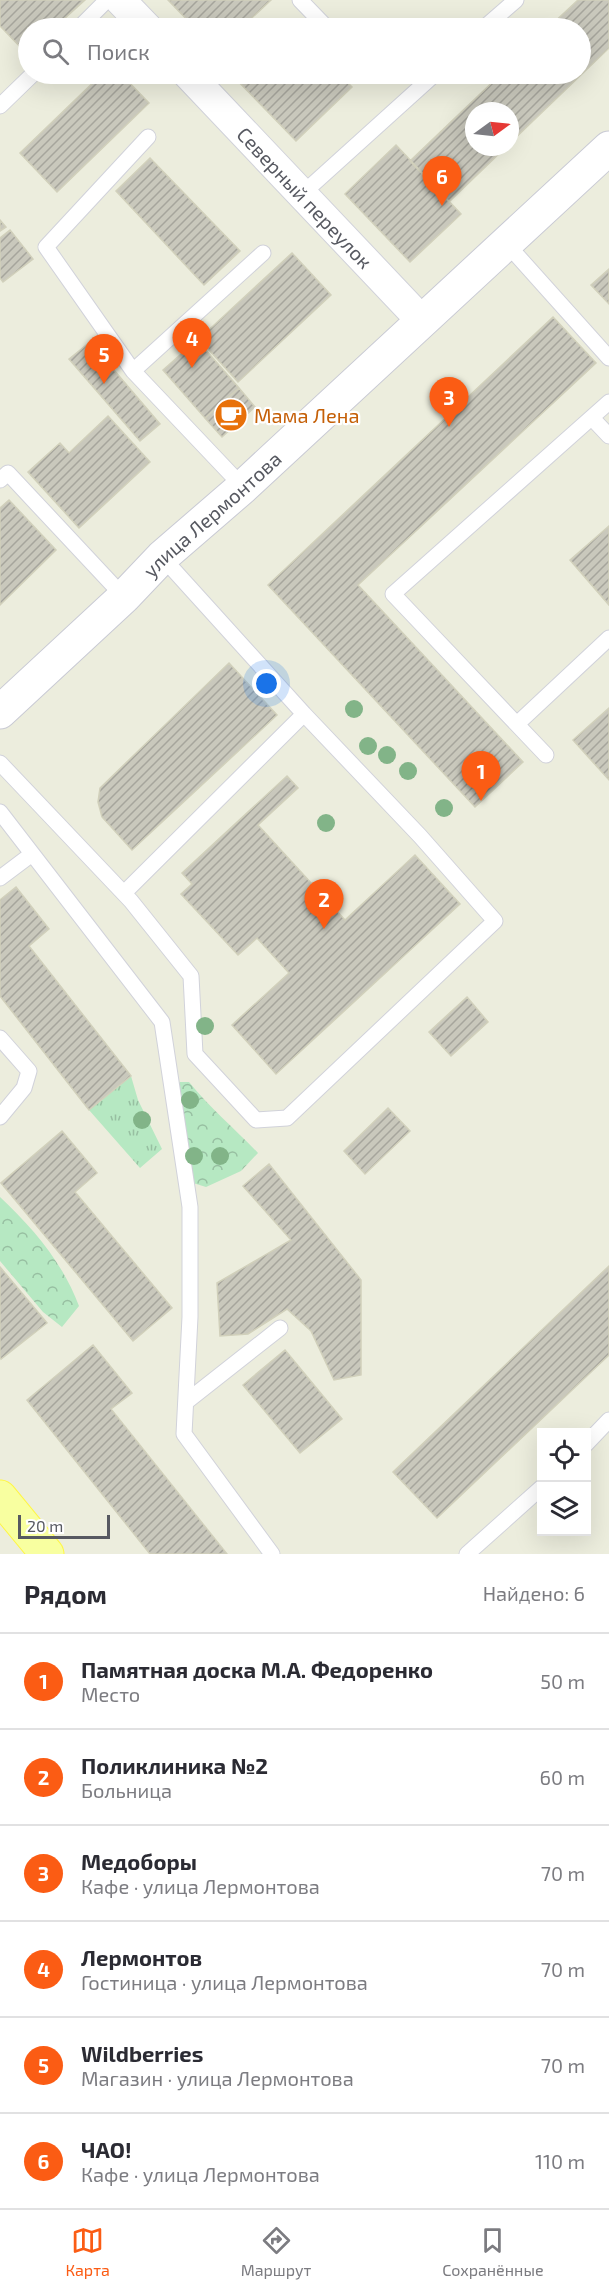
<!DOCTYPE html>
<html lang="ru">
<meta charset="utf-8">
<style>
body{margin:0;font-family:"Exo 2",sans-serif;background:#f7f7f7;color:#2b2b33}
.controls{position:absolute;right:18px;bottom:18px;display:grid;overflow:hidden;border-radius:0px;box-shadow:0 6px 24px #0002}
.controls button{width:54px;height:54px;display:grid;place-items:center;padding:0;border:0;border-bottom:2px solid #e1e1e2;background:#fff;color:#2b2b33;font:30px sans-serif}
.compass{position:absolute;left:465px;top:102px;width:54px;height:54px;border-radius:50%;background:#fff;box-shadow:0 6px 24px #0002;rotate:75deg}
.scale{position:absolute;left:18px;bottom:15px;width:92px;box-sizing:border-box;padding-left:6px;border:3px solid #575961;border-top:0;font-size:16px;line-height:21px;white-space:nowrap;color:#575961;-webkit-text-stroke:4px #fff;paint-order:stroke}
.you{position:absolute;left:267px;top:684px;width:21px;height:21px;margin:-15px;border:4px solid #fff;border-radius:50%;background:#1a73e8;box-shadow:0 0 0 9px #1a73e833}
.badge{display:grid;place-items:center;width:39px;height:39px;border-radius:50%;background:#fb5c14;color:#fff;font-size:20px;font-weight:700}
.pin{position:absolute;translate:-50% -50px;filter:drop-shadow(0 2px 3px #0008)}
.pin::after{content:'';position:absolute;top:32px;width:21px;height:18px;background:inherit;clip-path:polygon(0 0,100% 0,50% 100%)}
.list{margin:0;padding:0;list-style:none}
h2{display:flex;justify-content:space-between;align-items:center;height:78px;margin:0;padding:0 24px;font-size:26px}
h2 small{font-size:20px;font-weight:400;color:#7c7c81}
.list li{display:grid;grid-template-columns:39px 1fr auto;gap:18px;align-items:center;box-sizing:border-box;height:96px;padding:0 24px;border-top:2px solid #e1e1e2}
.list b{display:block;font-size:22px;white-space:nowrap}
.list p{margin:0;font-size:20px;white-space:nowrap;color:#7c7c81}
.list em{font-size:20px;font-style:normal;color:#7c7c81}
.icon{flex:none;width:33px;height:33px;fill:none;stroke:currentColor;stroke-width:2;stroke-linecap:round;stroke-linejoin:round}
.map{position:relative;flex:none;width:609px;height:1554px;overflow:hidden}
.search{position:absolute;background:#fff;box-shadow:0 6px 24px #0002;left:18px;right:18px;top:18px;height:66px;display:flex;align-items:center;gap:15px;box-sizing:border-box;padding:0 21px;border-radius:33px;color:#7c7c81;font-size:22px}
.sheet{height:654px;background:#fff}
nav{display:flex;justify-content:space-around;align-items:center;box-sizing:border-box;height:84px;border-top:2px solid #e1e1e2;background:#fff;font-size:16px;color:#7c7c81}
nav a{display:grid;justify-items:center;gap:3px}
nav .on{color:#fb5c14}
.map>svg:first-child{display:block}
.grass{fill:url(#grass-tufts)}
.forest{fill:url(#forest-crowns)}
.building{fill:url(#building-hatch);stroke:#d1d0bb;stroke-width:1.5}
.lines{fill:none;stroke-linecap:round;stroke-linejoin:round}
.service-casing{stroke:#d1d2da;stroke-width:17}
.minor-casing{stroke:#d1d2da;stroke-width:32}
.secondary-casing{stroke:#c9cad4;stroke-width:35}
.primary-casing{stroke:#fff644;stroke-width:35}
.service{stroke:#fff;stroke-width:15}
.minor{stroke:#fff;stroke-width:30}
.secondary{stroke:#fff;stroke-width:33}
.primary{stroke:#f8ffa0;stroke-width:33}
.tree{fill:#82b488}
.labels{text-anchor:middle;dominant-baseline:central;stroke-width:4.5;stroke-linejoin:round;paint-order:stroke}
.street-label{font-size:20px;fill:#575961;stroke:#fff}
.food-label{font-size:20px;fill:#c56008;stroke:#fff;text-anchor:start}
</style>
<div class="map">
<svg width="609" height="1554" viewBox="0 0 609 1554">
<defs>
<pattern id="grass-tufts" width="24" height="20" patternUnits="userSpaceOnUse" patternTransform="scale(1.5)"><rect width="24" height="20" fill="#b6e8c2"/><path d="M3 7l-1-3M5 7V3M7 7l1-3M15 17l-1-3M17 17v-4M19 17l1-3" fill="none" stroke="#97bfa1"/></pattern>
<pattern id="forest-crowns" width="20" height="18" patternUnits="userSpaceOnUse" patternTransform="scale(1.5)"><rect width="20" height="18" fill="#b6e8c2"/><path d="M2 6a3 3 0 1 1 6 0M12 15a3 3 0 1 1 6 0" fill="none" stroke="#97bfa1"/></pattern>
<pattern id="building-hatch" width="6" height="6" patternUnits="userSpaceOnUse" patternTransform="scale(1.5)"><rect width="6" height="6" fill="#c9c8bc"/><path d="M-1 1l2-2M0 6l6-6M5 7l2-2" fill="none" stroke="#a6a59c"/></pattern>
</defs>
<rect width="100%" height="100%" fill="#eceddd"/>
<path class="grass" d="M131,1076L138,1100L162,1149L140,1168L89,1110Z"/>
<path class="forest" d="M180,1082H189C210,1108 235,1129 258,1153L241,1171L206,1187L193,1183L176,1087Z
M0,1197C33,1228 63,1263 79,1306L62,1327L43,1312L0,1261Z"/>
<path class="building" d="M0,0H85L54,28H28L27,54L0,26Z
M168,0H271L241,28H195Z
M578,0H609V48L510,143V111H474V147H506L449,202L410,161L501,74H580V28H548Z
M102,74H121L149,103L57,192L20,153Z
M238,74H339L352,87L296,141L234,77Z
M396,145L461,214L410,262L345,194Z
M150,158L240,251L204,285L116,191Z
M0,220L6,227L0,231Z
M10,230L33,259L3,282L0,278V238Z
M292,253L331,295L238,382L199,339Z
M609,269V304L591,285Z
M553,317L596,363L358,585L523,762L475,807L268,585Z
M197,340L239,388L205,418L163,370Z
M90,342L160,424L140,441L69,359Z
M239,388L255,407L222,437L205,418Z
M108,416L150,462L79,528L28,472L60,443L69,453Z
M9,500L56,550L0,605V508Z
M609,526V605L570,560Z
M229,663L277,715L132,850L102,817L98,802L100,788Z
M609,708V780L573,740Z
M287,776L298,788L258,825L345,920L415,855L460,904L276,1074L232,1025L289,973L257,938L238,955L181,894L192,884L182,873Z
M16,887L49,929L29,946L131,1076L89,1110L0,996V900Z
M467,997L488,1022L451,1056L429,1032Z
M388,1108L410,1131L365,1174L344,1151Z
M62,1131L97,1173L75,1192L172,1308L133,1341L1,1183Z
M269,1164L361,1280V1375L334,1380L311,1331L287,1309L248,1334L220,1336L217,1283L291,1240L243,1186Z
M609,1266V1355L437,1518L393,1472Z
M0,1267L47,1323L1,1359L0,1357Z
M93,1345L132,1393L111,1409L227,1554H150L27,1400Z
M285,1350L342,1419L300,1453L243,1385Z"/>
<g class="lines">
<g class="service-casing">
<path id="service" d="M300,0L327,28
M79,28L107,0
M484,28L516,0
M0,106L33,74
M148,137L46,247L133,371L243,487
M301,195L435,74
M506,243L609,358
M133,371L263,253
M592,418L609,436
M0,480L8,473L124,597
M517,724L609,638
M546,755L393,594L609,402
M0,763L131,901L191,976L195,1054L256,1120L287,1118L495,921L420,836L304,714L162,557
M0,812L162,1022L190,1207V1317L184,1434L272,1554
M0,878L32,854
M124,893L304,714
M0,1038L29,1071L24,1088L0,1117
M186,1402L280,1328
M586,1444L609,1420
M467,1554L542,1487"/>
</g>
<g class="minor-casing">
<g id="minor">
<path d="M120,0L147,28"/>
<path id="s1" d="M188,74L422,321"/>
</g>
</g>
<g class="secondary-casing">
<g id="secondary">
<path id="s2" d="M0,712L124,597L162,557L243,487L609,148"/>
</g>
</g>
<g class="primary-casing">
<path id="primary" d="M0,1497L47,1554"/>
</g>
<use href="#service" class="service"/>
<use href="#minor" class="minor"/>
<use href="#secondary" class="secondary"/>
<use href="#primary" class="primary"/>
</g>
<g class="tree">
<circle cx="354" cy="709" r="9"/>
<circle cx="368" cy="746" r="9"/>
<circle cx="387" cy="755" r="9"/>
<circle cx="408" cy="771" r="9"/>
<circle cx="444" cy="808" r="9"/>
<circle cx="326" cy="823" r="9"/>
<circle cx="205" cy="1026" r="9"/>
<circle cx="190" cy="1100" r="9"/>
<circle cx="142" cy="1120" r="9"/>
<circle cx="194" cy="1156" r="9"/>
<circle cx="220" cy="1156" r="9"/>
</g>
<defs>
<g id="cafe-disc" transform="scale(1.725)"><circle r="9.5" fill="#e8710a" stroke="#fff"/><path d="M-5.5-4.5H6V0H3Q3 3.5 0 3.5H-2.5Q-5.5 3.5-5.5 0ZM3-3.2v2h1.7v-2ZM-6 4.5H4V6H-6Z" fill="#fff"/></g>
</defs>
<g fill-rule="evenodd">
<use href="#cafe-disc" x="231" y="415"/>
</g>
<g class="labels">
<g class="street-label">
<text stroke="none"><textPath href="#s1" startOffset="170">Северный переулок</textPath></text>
<text stroke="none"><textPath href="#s2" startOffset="290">улица Лермонтова</textPath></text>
</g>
<g class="food-label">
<text x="254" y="415">Мама Лена</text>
</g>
</g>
</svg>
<div class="controls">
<button><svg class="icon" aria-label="locate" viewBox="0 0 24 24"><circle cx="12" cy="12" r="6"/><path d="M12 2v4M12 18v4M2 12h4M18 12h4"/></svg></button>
<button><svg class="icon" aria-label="layers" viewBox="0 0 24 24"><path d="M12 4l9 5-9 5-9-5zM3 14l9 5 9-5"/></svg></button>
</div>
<svg class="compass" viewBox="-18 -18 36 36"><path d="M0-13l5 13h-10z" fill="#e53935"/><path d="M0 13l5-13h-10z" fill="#7c7c81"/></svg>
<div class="scale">20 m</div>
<div class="you"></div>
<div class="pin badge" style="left:481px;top:801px">1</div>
<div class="pin badge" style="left:324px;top:929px">2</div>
<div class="pin badge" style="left:449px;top:427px">3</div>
<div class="pin badge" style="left:192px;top:368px">4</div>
<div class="pin badge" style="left:104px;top:384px">5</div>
<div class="pin badge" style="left:442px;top:206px">6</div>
<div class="search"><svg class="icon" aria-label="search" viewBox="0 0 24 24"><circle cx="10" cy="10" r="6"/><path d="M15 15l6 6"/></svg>Поиск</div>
</div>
<section class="sheet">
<h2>Рядом<small>Найдено: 6</small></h2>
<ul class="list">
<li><span class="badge">1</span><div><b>Памятная доска М.А. Федоренко</b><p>Место</p></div><em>50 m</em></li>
<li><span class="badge">2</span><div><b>Поликлиника №2</b><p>Больница</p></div><em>60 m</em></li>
<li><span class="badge">3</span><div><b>Медоборы</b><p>Кафе · улица Лермонтова</p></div><em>70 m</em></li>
<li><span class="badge">4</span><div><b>Лермонтов</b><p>Гостиница · улица Лермонтова</p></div><em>70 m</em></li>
<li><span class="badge">5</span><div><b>Wildberries</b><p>Магазин · улица Лермонтова</p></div><em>70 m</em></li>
<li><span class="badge">6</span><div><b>ЧАО!</b><p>Кафе · улица Лермонтова</p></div><em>110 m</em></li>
</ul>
</section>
<nav>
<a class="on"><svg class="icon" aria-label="map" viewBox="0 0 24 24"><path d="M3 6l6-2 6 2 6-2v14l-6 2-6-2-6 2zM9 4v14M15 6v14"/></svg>Карта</a>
<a><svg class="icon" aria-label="directions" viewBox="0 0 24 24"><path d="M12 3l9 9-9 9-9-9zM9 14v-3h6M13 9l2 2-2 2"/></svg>Маршрут</a>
<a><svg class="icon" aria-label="saved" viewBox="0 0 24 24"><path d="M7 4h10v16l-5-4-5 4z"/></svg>Сохранённые</a>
</nav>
